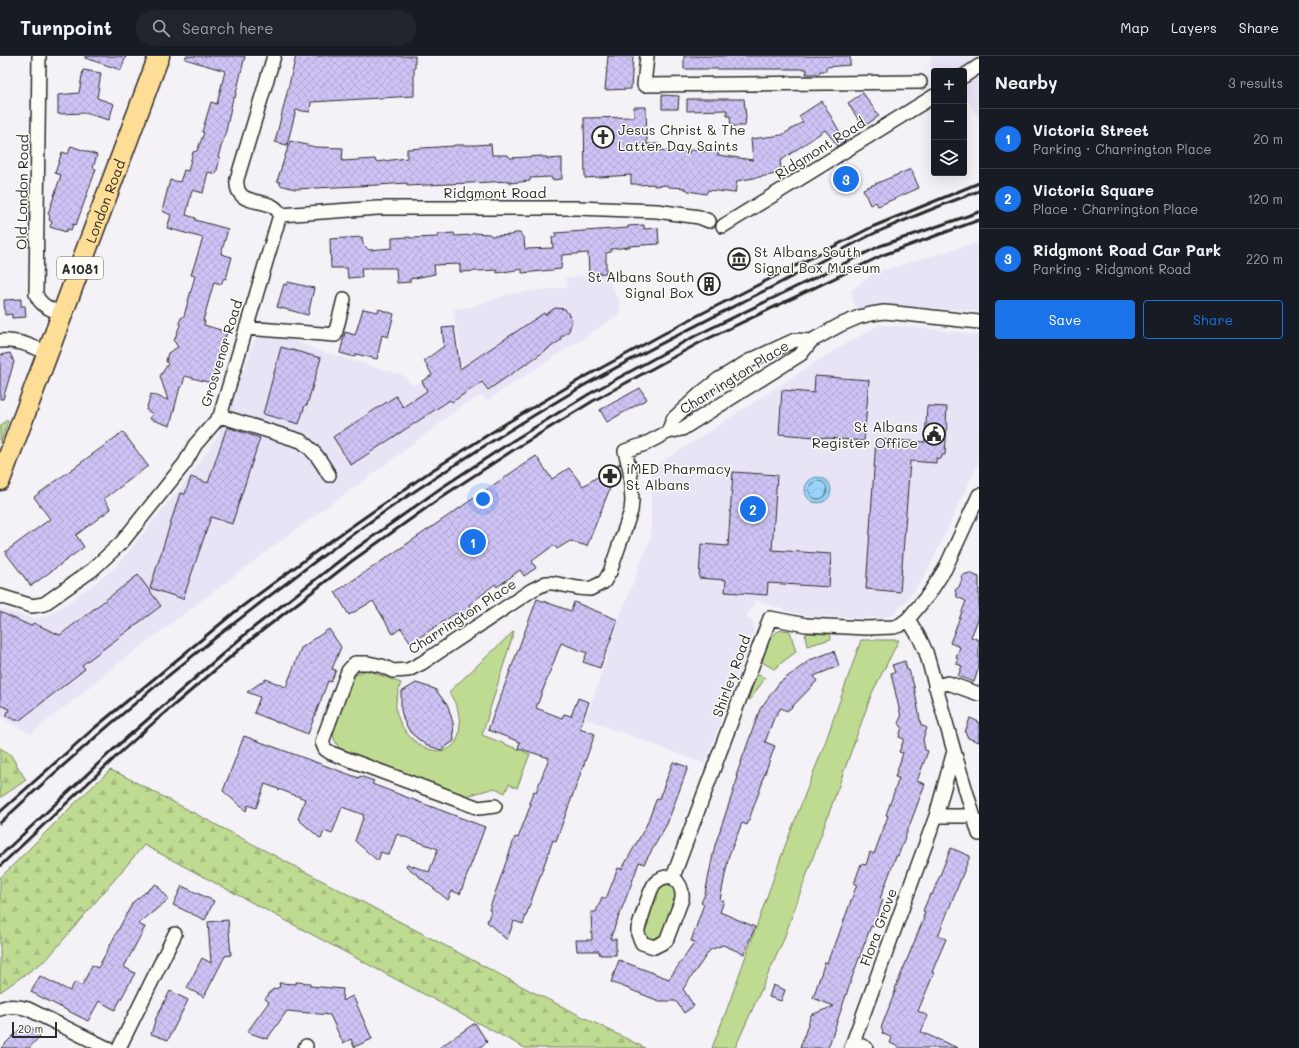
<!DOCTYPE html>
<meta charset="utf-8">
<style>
body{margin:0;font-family:Mali,sans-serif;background:#20242c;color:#f1f3f6}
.controls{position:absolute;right:12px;top:12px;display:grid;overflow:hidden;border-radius:4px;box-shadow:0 4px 16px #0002}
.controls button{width:36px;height:36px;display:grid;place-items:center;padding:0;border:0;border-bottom:1px solid #363941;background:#171b24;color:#f1f3f6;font:20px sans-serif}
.scale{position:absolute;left:12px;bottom:10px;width:45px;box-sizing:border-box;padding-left:4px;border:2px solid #2b2b2b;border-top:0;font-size:11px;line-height:14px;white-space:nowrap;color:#2b2b2b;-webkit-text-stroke:3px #fdfcf7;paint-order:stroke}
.you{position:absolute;left:483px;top:443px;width:14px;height:14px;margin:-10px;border:3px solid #fff;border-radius:50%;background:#1a73e8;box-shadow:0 0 0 6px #1a73e833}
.badge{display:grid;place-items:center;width:26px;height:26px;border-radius:50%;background:#1a73e8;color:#fff;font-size:13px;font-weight:700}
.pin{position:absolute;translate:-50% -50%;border:2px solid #fff;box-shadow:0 1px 4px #0006}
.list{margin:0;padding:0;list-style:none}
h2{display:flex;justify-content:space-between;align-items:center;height:52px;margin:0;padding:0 16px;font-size:17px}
h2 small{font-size:13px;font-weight:400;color:#9ea1a6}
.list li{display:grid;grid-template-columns:26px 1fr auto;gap:12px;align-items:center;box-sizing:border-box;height:60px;padding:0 16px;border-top:1px solid #363941}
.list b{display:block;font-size:15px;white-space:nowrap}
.list p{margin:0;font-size:13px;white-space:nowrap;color:#9ea1a6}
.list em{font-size:13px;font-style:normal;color:#9ea1a6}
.actions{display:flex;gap:8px;padding:12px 16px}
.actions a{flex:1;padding:9px 0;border:1px solid #1a73e8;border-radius:4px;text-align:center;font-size:14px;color:#1a73e8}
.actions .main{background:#1a73e8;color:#fff}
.icon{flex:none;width:22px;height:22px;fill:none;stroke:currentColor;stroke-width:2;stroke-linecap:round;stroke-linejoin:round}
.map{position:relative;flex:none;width:979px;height:992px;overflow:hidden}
header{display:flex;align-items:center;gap:24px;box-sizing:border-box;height:56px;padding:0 20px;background:#171b24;border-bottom:1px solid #363941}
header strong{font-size:19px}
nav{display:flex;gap:22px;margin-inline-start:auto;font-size:14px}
.search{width:280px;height:36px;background:#20242c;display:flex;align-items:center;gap:10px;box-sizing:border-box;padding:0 14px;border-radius:22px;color:#9ea1a6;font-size:15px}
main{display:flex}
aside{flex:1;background:#171b24}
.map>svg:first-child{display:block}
.built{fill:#e9e3f6}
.green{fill:#bfdb92;stroke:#75835e}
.forest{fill:url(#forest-firs);stroke:#75835e}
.water{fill:url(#water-waves);stroke:#6c91a7}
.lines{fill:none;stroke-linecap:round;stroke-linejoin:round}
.shore{stroke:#576f7d;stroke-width:1}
.building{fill:url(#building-cross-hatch);stroke:#2b2b2b}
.minor-casing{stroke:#2b2b2b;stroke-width:16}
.primary-casing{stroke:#2b2b2b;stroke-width:23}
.minor{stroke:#fdfcf7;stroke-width:13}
.primary{stroke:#fedd96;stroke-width:20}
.rail{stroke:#2b2b2b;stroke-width:3}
.labels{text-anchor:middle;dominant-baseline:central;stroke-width:3;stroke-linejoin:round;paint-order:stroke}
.shield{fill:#fdfcf7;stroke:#6a6a68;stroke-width:1}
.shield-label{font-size:13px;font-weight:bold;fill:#2b2b2b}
.poi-label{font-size:14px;fill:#2b2b2b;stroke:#fdfcf7;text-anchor:start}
.street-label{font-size:14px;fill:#2b2b2b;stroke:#fdfcf7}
</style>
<header>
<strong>Turnpoint</strong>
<div class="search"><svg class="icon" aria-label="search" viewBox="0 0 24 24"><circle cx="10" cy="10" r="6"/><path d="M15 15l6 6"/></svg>Search here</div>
<nav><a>Map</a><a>Layers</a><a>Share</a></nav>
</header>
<main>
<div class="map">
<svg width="979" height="992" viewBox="0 0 979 992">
<defs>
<pattern id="forest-firs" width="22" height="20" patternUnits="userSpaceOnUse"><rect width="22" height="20" fill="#bfdb92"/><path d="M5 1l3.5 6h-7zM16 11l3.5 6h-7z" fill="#a4bc7e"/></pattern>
<pattern id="water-waves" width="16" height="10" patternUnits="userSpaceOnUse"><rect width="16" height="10" fill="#98d5f9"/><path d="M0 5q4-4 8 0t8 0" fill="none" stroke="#83b7d6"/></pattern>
<pattern id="building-cross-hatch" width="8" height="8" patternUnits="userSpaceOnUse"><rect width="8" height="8" fill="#cec3f5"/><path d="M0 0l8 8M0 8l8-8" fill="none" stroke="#b1a8d2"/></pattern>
</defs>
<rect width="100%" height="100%" fill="#f4f1f7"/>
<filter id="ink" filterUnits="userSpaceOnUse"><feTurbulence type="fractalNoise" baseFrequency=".025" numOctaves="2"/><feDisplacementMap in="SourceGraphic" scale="8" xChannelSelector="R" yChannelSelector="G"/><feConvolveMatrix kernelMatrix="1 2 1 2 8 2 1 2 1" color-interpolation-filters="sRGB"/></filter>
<g filter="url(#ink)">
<path class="built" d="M931,0H979V63L964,38V15H934V19L931,12Z
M979,186V255L893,249L856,254L851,234L874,217Z
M605,218L621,249L619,259L486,345L482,339L463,349L401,397L295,474L120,606L31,678L0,661V552L34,563L47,560L68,547L114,513L191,419L219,378L261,268L316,294L403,319L413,330L456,305L461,297L453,253L472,251L508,238L568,231L565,222Z
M879,269L915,271L979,279V406L937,495L922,524L907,544L893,558L882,562L812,560L793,557L756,544L746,562L752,565L754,569V574L705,708L586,663L622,555L651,480V413L830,297Z"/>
<path class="green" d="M7,363L8,365L0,388V371Z
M783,574L790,575L796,596L785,604L774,613L762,606C766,594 768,576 783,574Z
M514,575L482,679L530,698L517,732L509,728L505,737L495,732L466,740L339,692L334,683L333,675L349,628L355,619L361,616L367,614L401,627C398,636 395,646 396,654C405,700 471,716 458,655C457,649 452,642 449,636Z
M808,577L829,578L831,580V583L807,590L805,579Z
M861,584H899L872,637L783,885L735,992H712L727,953L785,790L825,687Z
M759,619L765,622L750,644L748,643L756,620Z
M665,828L673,830L677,840L661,881C652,885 645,883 643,873L658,832Z"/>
<path class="forest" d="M0,692L10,698L26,724L0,742Z
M110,714L122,719L529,934L645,992H525L144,789L47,903L0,936V822L73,749Z"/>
<path class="water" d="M805 434a13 13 0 1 1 26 0a13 13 0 1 1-26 0Z"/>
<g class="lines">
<path class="shore" d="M809 434a9 9 0 1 1 18 0a9 9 0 1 1-18 0Z"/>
</g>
<path class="building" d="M85,0H126L121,14L85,2Z
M186,0H245L235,42H233L226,75L218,101L220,102L216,118L208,116L203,137L192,134L186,159L196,162L195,164L228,173L221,198L232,201L226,223L224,222L221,228L214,226L203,265H205L204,269L227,276L211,327L185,320L182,331H180L170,370L150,363L152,357L146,354L151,338L168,344L160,320L168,308L166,305L168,297L178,291L174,285L180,269L179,267L181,262L184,260L195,220L191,219L203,182L167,172L171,159L162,155L170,124L180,126L184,114L188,115L193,96L197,95L204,77L202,76L211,46L217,48L225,15L185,3Z
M296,0H415V12H414V40L311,46L310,56L296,54L287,89L275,86Z
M608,0H633L631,33L605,34Z
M684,0H850V9L826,11V15H820L819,18H806L807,13H684Z
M83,14L101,17L97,42L114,48L109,64L85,57L58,58V39L79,37Z
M863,37L879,60L863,71L848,47Z
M662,39L679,40L678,53H662Z
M687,43H744L746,61L745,70H731L730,60H727V54L687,55Z
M822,45L845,85L838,90L825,74L780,105L782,117L737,125L735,137L708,134L706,138L688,135L687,133H684L685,132L669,131L668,129L654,130V128L638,129L637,128H631V119L585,122L584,62L634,61V51H646L647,88H658V94L689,97L690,94L718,96V99L753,104L751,83L782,79L803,66L799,60Z
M290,85L315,91L343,92L342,105L375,103L376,106L407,102V93L454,90V89H475L491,88L492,99H508L510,102L542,100V101H547V103L562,102V123L552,124L551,121L530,122V125L510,127L511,125L407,130V127L378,129L295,133L280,129V126L277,125Z
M71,90L97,99L93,112L96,113L76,169L73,168L71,174L67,173L66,176L50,171L52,166L49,164L50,160L48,158L61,119L55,117L62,96L68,98Z
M911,113L919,132L878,150L876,146L870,149L863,133Z
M644,169V173L658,172L659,188L629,190V191L611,193V196L606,197V217L589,218L588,197L562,199L561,213L533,216L522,217V213L497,217V214L460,216V208L434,209L435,218L410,223V226L397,227L396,212H361L362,221L348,222L347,212H331L330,183L362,181L363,188L369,194L392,192V182L410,181V182L438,181L439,178L454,177L455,180L471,179L473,177L489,178L492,180L512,179L514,177H520L524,183L525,193L553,192L552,181H556L555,177L628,172V170Z
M288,226L314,232L308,259L277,251L284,228L287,229Z
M21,243V250H25L26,261L12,262V258L5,259L4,244Z
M555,252L565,253L572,264L569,275L560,282L561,284L488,334L482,326L452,346L450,344L351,409L333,381L396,340L403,351L427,335L422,325L432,319L424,305L444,290L442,272L454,271L460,313L544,257L545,259Z
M363,253L378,256L379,253L394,258L388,281L382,279L377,303L356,298L355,301L340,297L345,276L355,279Z
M281,291L321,302L307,349H305L299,368L263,358Z
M10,297L14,306L3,343H0V299Z
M815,320L869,324L864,385L779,378L782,334L814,337Z
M640,332L647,343L607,366L600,354Z
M927,350L947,351L946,367H947L945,399H942L941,403L936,402V407L910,405L900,536L866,533L876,383L925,386Z
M227,371L260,382L232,468L211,461L183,543L150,532L180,437L185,438L191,421L208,427Z
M123,376L148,410L104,443L111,453L76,479L84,491L31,530L5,496L50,463L34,441Z
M536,400L552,423L569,412L583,430L620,407L587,490L570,485L557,493L554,489L532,505L536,512L524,520L520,514L497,531L495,528L469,549L472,555L461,563L456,557L411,587L401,572L393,578L373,545L349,559L335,536L370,513Z
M733,416L777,419L772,494L831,498L829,531L768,527L767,539L725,536L726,524L699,522L701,488L728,490Z
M969,517L979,521V561L971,581L979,584V611L974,626L958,620L962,610L957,608L958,603L956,602L960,591L950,587L966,545L957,541L955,534L959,531L962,523L961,520Z
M138,519L161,550L82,609L85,613L20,664H15L6,660L9,653L0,649V556L31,570L33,567L60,579Z
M537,543L571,555L574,546L618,564L600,612L583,606L587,597L561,587L536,652L562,662L564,658L571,660L578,642L589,646L580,672L595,678L556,785L553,784L523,868L514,865L507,884L487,866L491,855L489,854L515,781L518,782L531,748L529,747L534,735L536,736L549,702L518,692L520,686L488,674Z
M329,573L341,591L332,613L336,614L331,626L328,625L308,678L254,657L260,641L247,636L266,623L286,631L301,592Z
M834,595L839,610L814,620L817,625L790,653H789L787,655L781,652L774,662L765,686L775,690L762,725H763L747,769L742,767L729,799L720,844L724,845L720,856L755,871L744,898L723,889L710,894L683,933L694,950L684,957L676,945H659L611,926L619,904L669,923L695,886L691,885L704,848L701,847L705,838L715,789L738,721L736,720L760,653L779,627L810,604Z
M905,605L907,614H909L914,630L921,669L927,672L923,683L925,694L928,695L917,725L925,728L898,800H896L880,843L883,844L873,871L871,870L854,916L828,992H800L811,959L834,950L813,942L825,906L827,907L833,891L834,892L857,828H854L861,808L866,809L870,796L874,798L888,760L886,759L899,722L895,721L903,697L899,696L904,683L899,681L902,671L898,667L901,661L891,617L895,616L892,609Z
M416,627L435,633L448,650L453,667L454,685L441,694L426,689L418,683L410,676L404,665L401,654V636Z
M970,662L979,666V686L968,682L965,676Z
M244,680L359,722L360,720L374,725L372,728L485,771L460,838L452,835L448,844L406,810L407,808L429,816L438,793L397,778L389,799L381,796L378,805L355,785L364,759L342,751L332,778L324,775L321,783L298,763L305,743L265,728L256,752L248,749L246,755L223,735Z
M673,706L688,711L667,768L644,808L639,806L631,829L610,883H616V899H600L599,895H577L576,884H592L591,856H596L602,841L606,843L618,812L622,813L646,770L657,742L659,743Z
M951,792L970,800L938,880L946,883L932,916L934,917L918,955L928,960L921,976L958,992H901L890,987L892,982L882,977L883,974L881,972L896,933H895L924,862H923L925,856L923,855L930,838L932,839Z
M156,828L169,843L138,868L145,871L124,911L135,917L115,954L99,945L88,965L31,936L40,920L70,935L75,926L82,930L92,909L98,912L133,846Z
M182,830L214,845L205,864L173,849Z
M228,864L231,899L225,900L204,941L187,932L202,902L211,907L208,866Z
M296,926L310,927V930L343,933L342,945L353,940L372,983L354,991L351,983L343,987L330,959L287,955L267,983L247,976L269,946L265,943L272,934L280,931L279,927L296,928Z
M773,929L785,934L781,945L769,941Z
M170,935L188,944L168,984L151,978L156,962Z
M475,967L487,986L479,992H439Z
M24,969L26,971L29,969L40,980L29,992H1Z"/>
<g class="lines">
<g class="minor-casing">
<path id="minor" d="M39,0L36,238C40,250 52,254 63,258
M647,0L644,29L920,26
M964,20L979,10
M280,159L378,152H577L657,155L699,161L709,165
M723,170L934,40
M246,272L335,279L344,243
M0,285C17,283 33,291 48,297
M220,360L301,385C314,394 321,405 329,419
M668,376L673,363L701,337L719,323L747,306L795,284L811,285
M0,540L32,550L44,548L92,514L122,486L185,407L195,389L220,360L280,159C273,138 234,155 237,123L274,0
M935,630L948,627L979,638
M954,695L979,778
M495,750L479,752L331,697L325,693L322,686L348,615L355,607H368L382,610L393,615L408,614L422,607L532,534L546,527H553L578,532L590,533L604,526L610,516L631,455L632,445L630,414L625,395L645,388L668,376L682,373L801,298L811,285L840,269L859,261L871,258L884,256L896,257L979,266
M936,760H973
M673,821C680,827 683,834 682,843L668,880L666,885L654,891L642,887L638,878V873C641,864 650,832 655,827C660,822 667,820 673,821L770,562L806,569L866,572L894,571L900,569L908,563L929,538L945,513L979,439
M0,953C9,949 18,950 28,953L107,992
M853,986L866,992
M119,992L175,878
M305,992L306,990
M851,992L936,760L954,695L926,596L920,583L908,563"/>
</g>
<g class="primary-casing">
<g id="primary">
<path id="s1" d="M0,424L159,0"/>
</g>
</g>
<use href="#minor" class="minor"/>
<use href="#primary" class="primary"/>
<path class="rail" d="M0,756L92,674L236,555L325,489L431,415L505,368L581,323L687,265L872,171L979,127
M0,767C90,683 185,603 284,529C334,491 385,454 438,420C485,389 534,359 583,330C641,297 701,267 760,237C799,218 836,196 875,177C909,162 944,148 979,135
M0,800L116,691L249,575L347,499L441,432L514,384L589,338L695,280L880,190L979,156
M0,810L122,695L160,661L254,581L352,505L446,438L518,391L593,345L699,287L883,199L979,164"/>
</g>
</g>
<defs>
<g id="church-ring" transform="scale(1.15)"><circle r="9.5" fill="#fdfcf7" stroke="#2b2b2b" stroke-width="1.5"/><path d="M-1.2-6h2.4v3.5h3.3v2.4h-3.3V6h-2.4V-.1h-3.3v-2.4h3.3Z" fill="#2b2b2b"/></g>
<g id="museum-ring" transform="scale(1.15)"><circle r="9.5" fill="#fdfcf7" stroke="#2b2b2b" stroke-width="1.5"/><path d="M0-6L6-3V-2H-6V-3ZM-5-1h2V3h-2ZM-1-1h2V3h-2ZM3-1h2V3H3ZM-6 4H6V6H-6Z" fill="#2b2b2b"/></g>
<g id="building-ring" transform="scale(1.15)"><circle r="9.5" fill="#fdfcf7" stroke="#2b2b2b" stroke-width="1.5"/><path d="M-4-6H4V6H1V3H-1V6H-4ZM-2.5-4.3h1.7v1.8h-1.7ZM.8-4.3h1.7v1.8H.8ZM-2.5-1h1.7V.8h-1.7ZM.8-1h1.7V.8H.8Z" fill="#2b2b2b"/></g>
<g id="civic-ring" transform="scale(1.15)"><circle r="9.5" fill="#fdfcf7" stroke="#2b2b2b" stroke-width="1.5"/><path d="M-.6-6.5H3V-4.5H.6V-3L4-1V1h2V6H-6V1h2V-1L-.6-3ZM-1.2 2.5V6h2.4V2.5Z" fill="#2b2b2b"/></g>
<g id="pharmacy-ring" transform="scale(1.15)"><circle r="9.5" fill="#fdfcf7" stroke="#2b2b2b" stroke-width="1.5"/><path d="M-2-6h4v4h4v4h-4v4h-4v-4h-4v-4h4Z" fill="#2b2b2b"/></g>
</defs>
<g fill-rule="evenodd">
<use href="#church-ring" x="603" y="81"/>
<use href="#museum-ring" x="739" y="203"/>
<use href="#building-ring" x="709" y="228"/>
<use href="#civic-ring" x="934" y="378"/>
<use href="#pharmacy-ring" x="610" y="420"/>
</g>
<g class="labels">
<rect class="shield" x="57" y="201" width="46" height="22" rx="3"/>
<g class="shield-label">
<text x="80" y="212">A1081</text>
</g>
<g class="poi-label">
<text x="618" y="73">Jesus Christ &amp; The<tspan x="618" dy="16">Latter Day Saints</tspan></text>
<text x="754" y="195">St Albans South<tspan x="754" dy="16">Signal Box Museum</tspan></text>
<text x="694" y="220" text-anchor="end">St Albans South<tspan x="694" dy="16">Signal Box</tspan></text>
<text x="918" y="370" text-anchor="end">St Albans<tspan x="918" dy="16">Register Office</tspan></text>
<text x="626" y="412">iMED Pharmacy<tspan x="626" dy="16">St Albans</tspan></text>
</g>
<g class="street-label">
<text transform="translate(820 92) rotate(-32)">Ridgmont Road</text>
<text transform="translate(22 136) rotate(-89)">Old London Road</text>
<text x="495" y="136">Ridgmont Road</text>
<text stroke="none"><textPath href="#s1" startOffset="298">London Road</textPath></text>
<text transform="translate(221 297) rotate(-73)">Grosvenor Road</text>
<text transform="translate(734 321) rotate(-32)">Charrington Place</text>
<text transform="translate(462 560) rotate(-33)">Charrington Place</text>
<text transform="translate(731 620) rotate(-70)">Shirley Road</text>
<text transform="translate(878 871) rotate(-70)">Flora Grove</text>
</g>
</g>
</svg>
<div class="controls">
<button>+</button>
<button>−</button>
<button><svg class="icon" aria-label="layers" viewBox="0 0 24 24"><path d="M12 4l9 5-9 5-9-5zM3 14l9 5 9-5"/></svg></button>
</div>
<div class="scale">20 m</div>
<div class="you"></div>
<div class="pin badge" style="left:473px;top:486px">1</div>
<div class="pin badge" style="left:753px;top:453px">2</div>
<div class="pin badge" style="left:846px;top:123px">3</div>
</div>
<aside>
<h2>Nearby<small>3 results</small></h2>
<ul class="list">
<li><span class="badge">1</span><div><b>Victoria Street</b><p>Parking · Charrington Place</p></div><em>20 m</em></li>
<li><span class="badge">2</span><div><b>Victoria Square</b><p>Place · Charrington Place</p></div><em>120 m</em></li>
<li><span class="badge">3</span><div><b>Ridgmont Road Car Park</b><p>Parking · Ridgmont Road</p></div><em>220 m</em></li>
</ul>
<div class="actions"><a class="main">Save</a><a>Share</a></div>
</aside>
</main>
